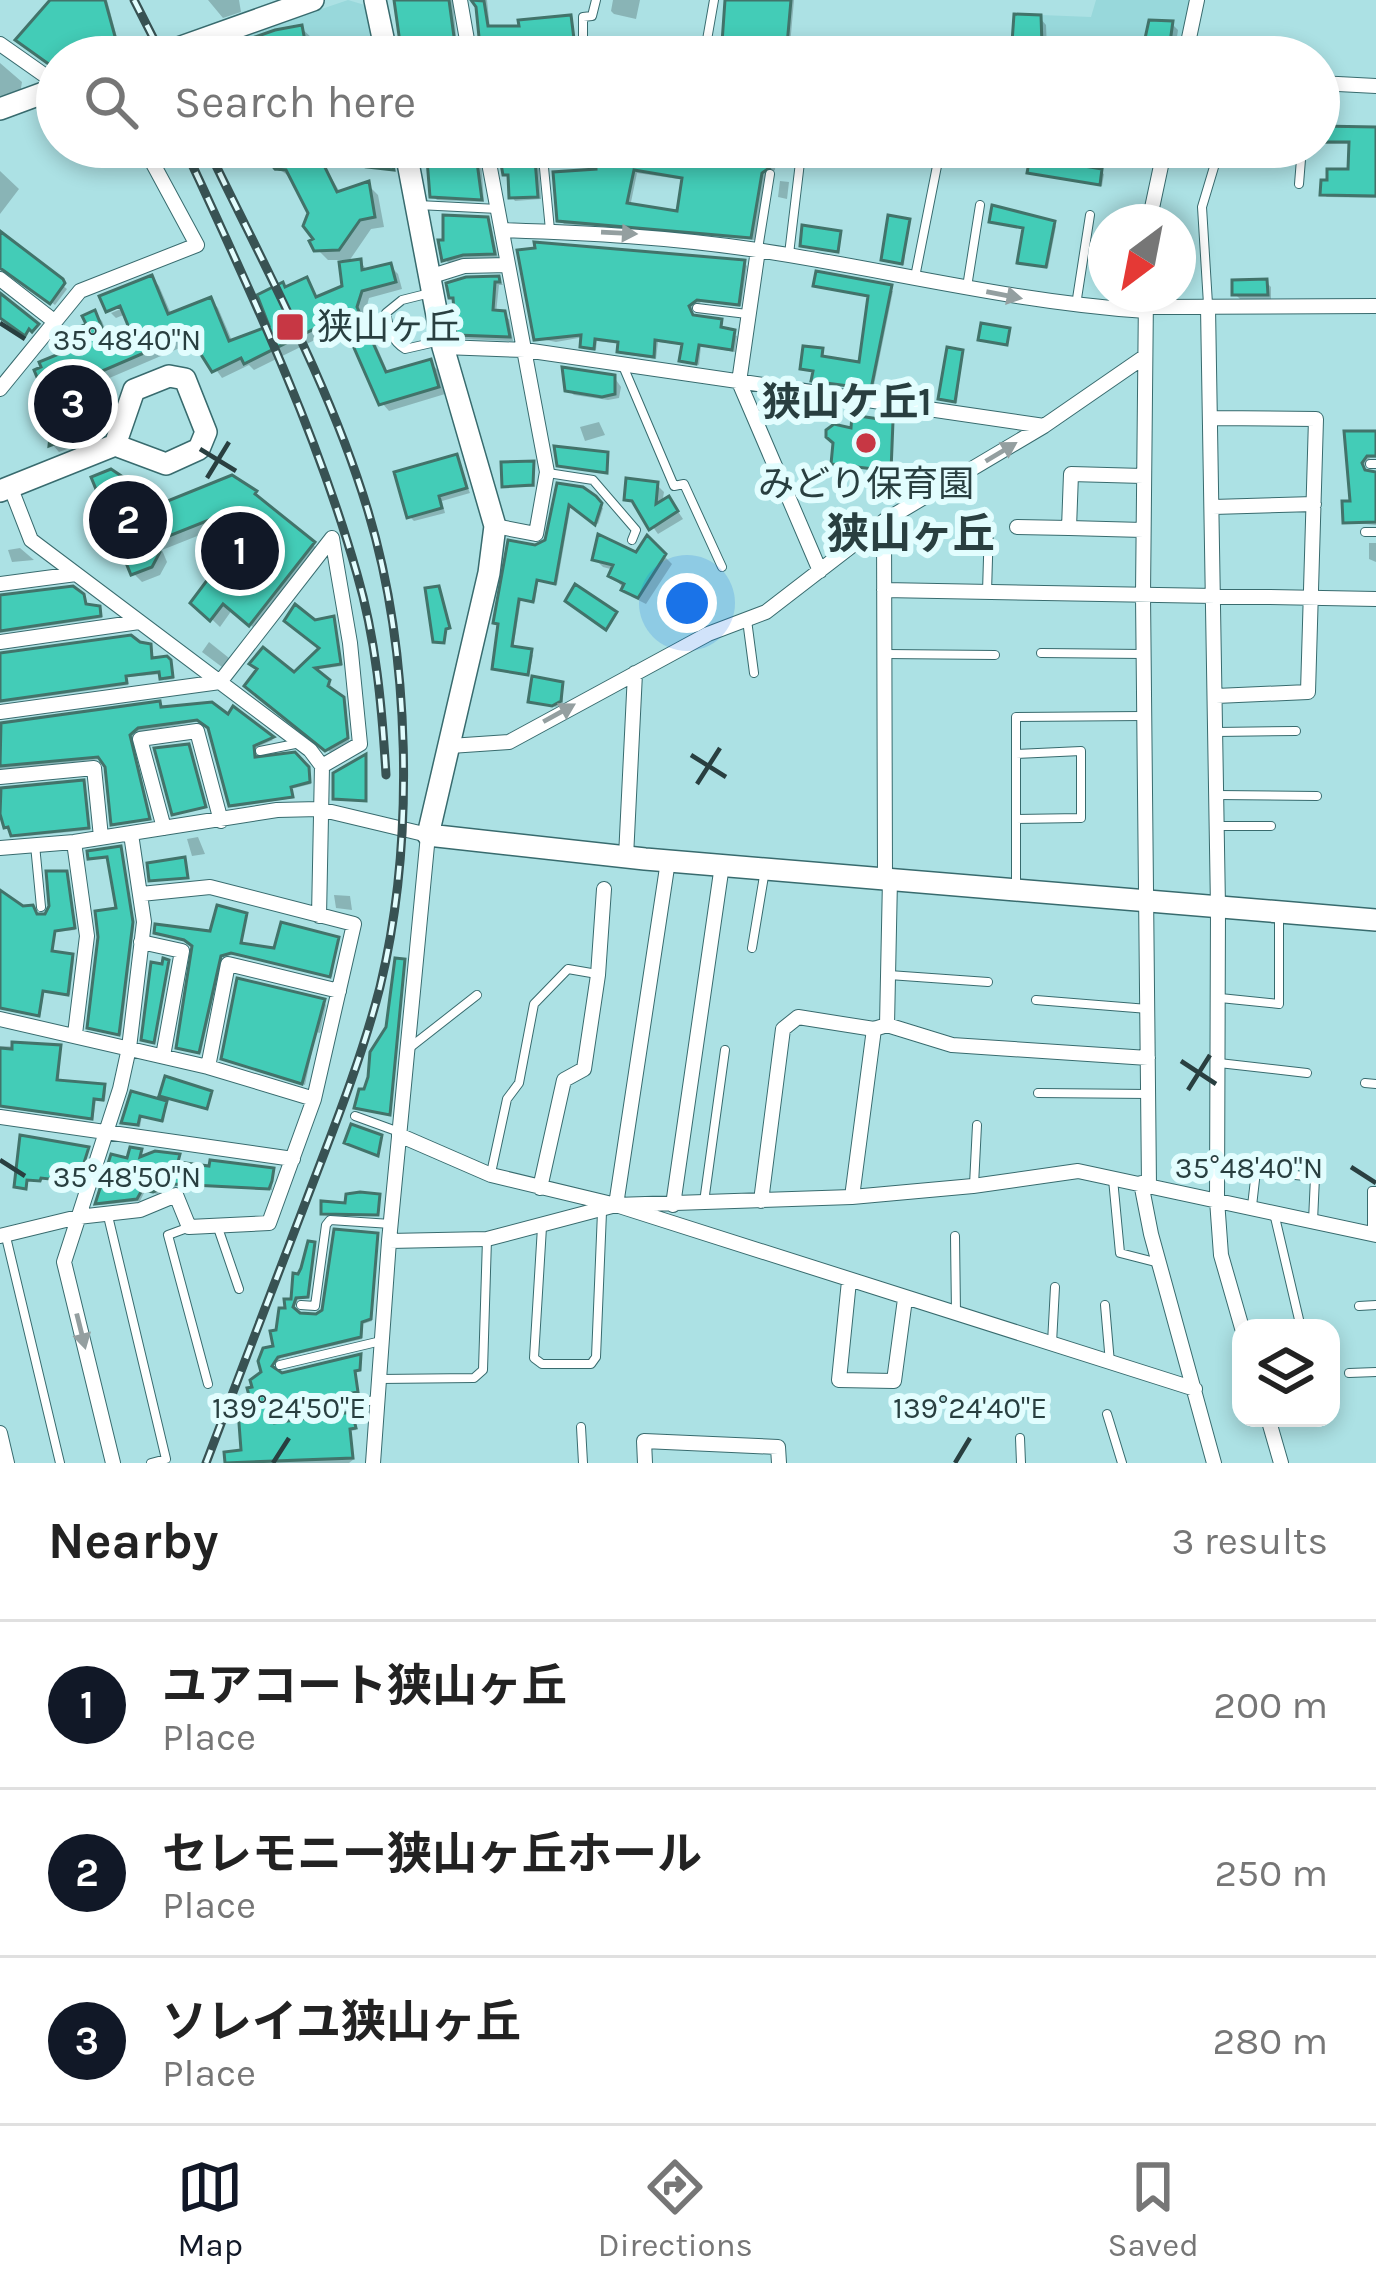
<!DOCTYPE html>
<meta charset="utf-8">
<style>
body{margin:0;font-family:Karla,"Noto Sans JP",sans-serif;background:#f2f2f2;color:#222}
.controls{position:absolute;right:36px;bottom:36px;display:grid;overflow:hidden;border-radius:24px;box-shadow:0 6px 18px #0003}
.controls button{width:108px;height:108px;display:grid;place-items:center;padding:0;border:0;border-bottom:3px solid #e0e0e0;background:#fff;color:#222;font:60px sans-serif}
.compass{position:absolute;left:1088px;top:204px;width:108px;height:108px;border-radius:50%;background:#fff;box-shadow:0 6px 18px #0003;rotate:212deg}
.you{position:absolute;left:687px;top:603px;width:42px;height:42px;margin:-30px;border:9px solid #fff;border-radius:50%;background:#1a73e8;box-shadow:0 0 0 18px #1a73e833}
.badge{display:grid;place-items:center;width:78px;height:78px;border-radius:50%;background:#111827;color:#fff;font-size:39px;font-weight:700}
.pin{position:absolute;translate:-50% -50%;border:6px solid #fff;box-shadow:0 3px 12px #0006}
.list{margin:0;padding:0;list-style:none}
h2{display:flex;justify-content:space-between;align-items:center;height:156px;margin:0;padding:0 48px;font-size:51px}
h2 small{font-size:39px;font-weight:400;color:#767676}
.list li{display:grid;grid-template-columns:78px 1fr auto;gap:36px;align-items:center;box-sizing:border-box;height:168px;padding:0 48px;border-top:3px solid #e0e0e0}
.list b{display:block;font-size:45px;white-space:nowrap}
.list p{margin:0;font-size:39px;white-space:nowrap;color:#767676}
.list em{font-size:39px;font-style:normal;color:#767676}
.icon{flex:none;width:66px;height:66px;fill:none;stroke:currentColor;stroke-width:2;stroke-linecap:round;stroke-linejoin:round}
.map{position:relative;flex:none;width:1376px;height:1463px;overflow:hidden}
.search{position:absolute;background:#fff;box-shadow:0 6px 18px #0003;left:36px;right:36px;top:36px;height:132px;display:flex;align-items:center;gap:30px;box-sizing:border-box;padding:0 42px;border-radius:66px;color:#767676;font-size:45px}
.sheet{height:660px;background:#fff}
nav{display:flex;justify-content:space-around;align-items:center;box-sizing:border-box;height:168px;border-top:3px solid #e0e0e0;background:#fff;font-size:33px;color:#767676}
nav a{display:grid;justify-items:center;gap:6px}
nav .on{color:#111827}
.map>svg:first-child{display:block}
.built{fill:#98d8db}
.shadow{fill:#0003;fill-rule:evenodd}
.building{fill:#43ccb7;stroke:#42736a;stroke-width:3;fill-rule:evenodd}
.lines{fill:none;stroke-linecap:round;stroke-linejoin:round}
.lane-casing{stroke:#386b6e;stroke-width:10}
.street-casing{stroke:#386b6e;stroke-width:16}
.secondary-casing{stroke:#386b6e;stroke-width:24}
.lane{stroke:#fff;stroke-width:8}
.street{stroke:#fff;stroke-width:14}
.secondary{stroke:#fff;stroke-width:21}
.rail-casing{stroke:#385253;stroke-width:9}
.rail{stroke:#e2fdfe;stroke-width:4.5;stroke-dasharray:14;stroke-linecap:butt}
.oneway{fill:#949fa0}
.ticks{fill:none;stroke:#293f40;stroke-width:4.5}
.poi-dot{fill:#c73744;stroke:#e2fdfe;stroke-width:4.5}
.labels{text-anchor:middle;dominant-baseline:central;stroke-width:12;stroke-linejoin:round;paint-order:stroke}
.poi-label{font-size:36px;fill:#293f40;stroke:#e2fdfe;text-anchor:start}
.neighbourhood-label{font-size:39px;font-weight:bold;fill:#293f40;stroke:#e2fdfe}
.quarter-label{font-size:42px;font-weight:bold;fill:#293f40;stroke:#e2fdfe}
.ticks-label{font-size:30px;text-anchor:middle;fill:#293f40;stroke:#e2fdfe;stroke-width:12;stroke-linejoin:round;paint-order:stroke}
</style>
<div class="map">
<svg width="1376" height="1463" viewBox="0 0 1376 1463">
<rect width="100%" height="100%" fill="#ace1e4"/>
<path class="built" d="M348,0L368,6L379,57H227L219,44Z
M1096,0H1190L1177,57H1008L1014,14L1091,17Z"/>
<path class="shadow" d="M54,0H107L119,45L87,53L88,57H57V68Z
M208,0H239L241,12L223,18Z
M397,0H453L457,47L449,48L451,57H404Z
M474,0H487L490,29H522L569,18L576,42L553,45L551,57H484Z
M613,0H640L636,19L614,14L611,11Z
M728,0H794L789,57H724Z
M1040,18L1046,25L1047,49L1102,57H1014Z
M1172,24L1178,30L1174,57H1144Z
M301,28L312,38L315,57H209Z
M0,63L22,82L20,94L0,101Z
M1319,129L1376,130V198L1327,197L1323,194L1351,172L1352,144H1320Z
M257,147H313L341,194L368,185L378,195L384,227L371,229L347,264L360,262L369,272L390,266L398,274L402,289L369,298L364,317L389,375L430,363L438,370L445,394L389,411L382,403L347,324L254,370L249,365L222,378L196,341L93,385L107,422L102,436L59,452L52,444L95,314L102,321L114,352L138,342L126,314L116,318L111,313L135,303L152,278L159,286L172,316L211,300L218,308L233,343L273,327L286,290L307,281L319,299L345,287L342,260H328L317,249L311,213L294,180L279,169L275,171Z
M429,147H480L484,202L437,200L433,196Z
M500,147H538L541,199L515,201L512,197L511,179L506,174Z
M598,147H643L642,150L675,156L676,147H776L775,170L765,177L755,240L564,224L560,220L599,171ZM637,173L685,180L680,214L630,207Z
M0,171L19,189L0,214Z
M1031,172H1101L1104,174L1102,186Z
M780,181L789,182L787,199L778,197Z
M486,220L491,225L498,258H469L449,264L445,259Z
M992,221L1054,224L1056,226L1048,268L1020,262L1026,229Z
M908,222L904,265L886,262L884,259Z
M2,237L67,289L55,305L12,272L0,274Z
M744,263L747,266L741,306L701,302L690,310L694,318L721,322L723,331L737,336L735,352L701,346L699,365L682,360L684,345L658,342L656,359L623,354L621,344L597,341L596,350L586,349L584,337L556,342L536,338Z
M498,279L503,285H499L496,313L509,319L513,341L464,339L459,334L456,301Z
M1266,282L1271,287V299H1240L1235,294Z
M816,285L893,291L873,390L817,382L816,372L803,368L822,351L824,359L861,365L871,298Z
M962,353L957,403L944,401L942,398Z
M614,377L621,387L619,398L608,400L574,395L568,390Z
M599,422L605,435L585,441L580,427Z
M1348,434H1376V458H1370L1362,467L1369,475H1376V525L1346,522L1353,504Z
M456,458L470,493L442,501L445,513L414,521L409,516Z
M532,464L535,487L505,486Z
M123,479L145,513L255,493L321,552L259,632L232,610L220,627L194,602L241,540L242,527L235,521L162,550L167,562L160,575L142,582L134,574Z
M657,485L664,492L662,504L675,507L683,519L658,534L638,506L627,499Z
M559,486L581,490L603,508L598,524L571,504L557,585L538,581L535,602L521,600L513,649L533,655L529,676L498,671L496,622L534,548L546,544Z
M648,540L672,564L646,604L632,597L611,575L614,570L603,567L595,559L637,555Z
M1369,543H1376V562L1369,559Z
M20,548L34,560L12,562L8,550Z
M72,589L86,600L87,607L98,609L102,618L0,633V598Z
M333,619L342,666L313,670L331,685L329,690L346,703L349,741L330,752L248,686L294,676L323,648L314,623Z
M209,642L229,658L222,667L202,652Z
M149,647L153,661L166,659L172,665L174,679L165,680L163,674L127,677L128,685L0,703V656Z
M562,685L563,703L556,707L531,701Z
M159,705L228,719L234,711L273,740L255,748L256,760L294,756L310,772L311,784L291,789L294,798L234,807L208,723L200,721L134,733L130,745L150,820L114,823L108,766L102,759L0,770V726Z
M83,783L90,830L17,837L7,826L6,815L0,816V796L5,794Z
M198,837L205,854L192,856L187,839Z
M120,849L134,926L121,1035L93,1029L120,911L110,858H91Z
M68,876L75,930L56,932L52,954L74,959L70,995L44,992L40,1017L0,1009V895L44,918Z
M334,895L350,896L352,910L336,908Z
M245,916L242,946L276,951L338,940L332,977L234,954L222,957L201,1053L181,1049L196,948L190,941L157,932L212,934Z
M404,962L391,1115L359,1109L389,1028Z
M324,1002L326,1005L320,1033L316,1032L305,1085L224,1058Z
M0,1046L60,1048L59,1084L106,1089L105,1101L96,1100L93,1120L4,1108L0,1104Z
M166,1104L164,1122L142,1116L140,1127L124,1122Z
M22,1138L88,1150L80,1183L42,1179L41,1182L28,1180L27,1189L20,1188Z
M141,1152L142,1160L179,1157L180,1166L273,1171L272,1190L180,1185L157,1194L145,1191L140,1201L100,1205L130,1161Z
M378,1197L379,1216L324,1213L348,1206Z
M376,1234L372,1321L363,1324L362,1339L281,1358L272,1367L275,1375L360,1357L361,1371L356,1372L359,1394L274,1408L266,1416L268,1424L351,1415L356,1430L350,1431L354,1459L349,1463H228L227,1455L244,1453L253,1401L314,1245L309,1298L298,1299L293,1310L297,1315L317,1317L326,1309Z"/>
<path class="building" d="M50,0H105L116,40L85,49L86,57H57V70L15,40Z
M394,0H449L455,44L447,45L449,57H402Z
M471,0L484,1L488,26H519L518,20L571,15L574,39L525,43L526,57H481L476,7Z
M725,0H791L786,57H721Z
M1014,14L1041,15L1042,45L1073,50V57H1011Z
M1149,20L1173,21L1168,57H1141Z
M302,25L306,47L293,49L295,57H198L275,30Z
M1319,126L1376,127V196L1320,195L1321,180H1327V169H1348L1349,142H1319Z
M254,147H310L314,154L318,153L337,192L369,181L375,217L360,220L339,250L314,251L309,241L313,239L303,226L308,213L286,170L275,169L268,160L262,163Z
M363,147H390L394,170L366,167Z
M426,147H475L482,200L430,197Z
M514,147H534L538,197L509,198L508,175H503L498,148Z
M595,147H639L672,152L673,147H691L739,156L740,148L771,154L772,166L762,173L751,238L557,221L553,172L596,169ZM634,170L682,178L677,211L627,203Z
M938,147H977L975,163L937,158Z
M1030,157L1102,169L1100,185L1027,173Z
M992,205L1055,221L1046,267L1017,263L1023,228L989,222Z
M443,215L488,217L495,254L463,255L442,261L438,240H443Z
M888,215L910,219L902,264L881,260Z
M802,225L841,231L838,252L800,246Z
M0,231L63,279L65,283L50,304L0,268Z
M534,242L745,260L739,305L697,300L689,306L693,315L722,319L721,327L735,330L732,350L699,345L696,364L679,361L682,344L655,340L654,357L617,352L618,342L595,339L594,349L580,347L581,335L534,340L517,250L535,248Z
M361,259L362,270L391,263L396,282L362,291L357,307L386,372L431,359L439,387L379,405L340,316L244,364L241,358L212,372L188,334L88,377L101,413L94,429L49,446L51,426L56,423L34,370L41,367L39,362L83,344L73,330L86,324L82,316L95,310L111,350L134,340L120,306L106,312L99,296L152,275L168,314L211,297L229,341L269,326L257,295L283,282L285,287L307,277L316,297L342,286L339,262Z
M816,271L892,285L871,389L811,381L813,371L800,369L803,346L823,348L822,356L859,362L868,296L813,286Z
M499,276L500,282H495L493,310L505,311L510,337L456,335L453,298H449L446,283L466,277Z
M1267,279L1268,295H1232V280Z
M0,293L39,324L32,332L29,329L25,336L0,318Z
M981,323L1010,328L1007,345L978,340Z
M947,347L963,350L955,402L938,399Z
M562,367L615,375V394L602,397L565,391Z
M852,415L893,421L891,471L831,464L833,443L826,437V430L834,424L851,428Z
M1344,431H1376V456H1367L1362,463L1365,470L1376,472V522L1343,523L1342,501H1350Z
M554,446L608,452L607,473L557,466Z
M457,454L467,488L439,496L442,508L407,518L394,472Z
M534,461L533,485L502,487L501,462Z
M111,469L129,481L143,511L232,475L257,491L255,494L315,542L249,626L223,604L210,621L190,603L238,539L232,535L239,526L224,514L156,541L160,552L152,567L131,575L91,477Z
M626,478L658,482L656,504L669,496L678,511L649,530L632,501L624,500Z
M557,483L583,487L596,496L602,503L595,525L569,505L555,584L537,580L533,602L519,599L512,646L532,649L528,675L492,669L498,624L493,623L508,540L535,545L545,540Z
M598,534L636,552L647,535L666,554L638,598L621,590L624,584L608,576L613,565L592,560Z
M575,584L617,612L606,630L565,601Z
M73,586L84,594L86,604L100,606L101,616L0,631V595Z
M439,586L450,628L446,629L444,643L433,642L425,588Z
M295,604L315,620L334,616L341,664L315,668L330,680L328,686L344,697L348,738L325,751L244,686L257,669L249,664L263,647L294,672L319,648L284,621Z
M131,635L140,642L151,644L152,658L167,656L171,660L173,677L160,679L159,672L126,676L127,683L0,701V653Z
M532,676L563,682L561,701L552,706L528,702Z
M160,701L161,707L212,702L228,714L233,706L274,737L254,746L255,757L295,752L309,767L310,782L291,787L293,797L229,806L208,728L197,720L138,728L130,735L150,819L111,825L105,767L98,757L0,766L1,723Z
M189,744L206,807L172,815L154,748Z
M366,754V801L333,799V773Z
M84,780L89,828L11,836L8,827L4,828L0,814L1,788Z
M121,846L133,922L119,1035L87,1028L98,937L95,911L116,908L107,857L88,859L87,851Z
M185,857L188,878L149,881L147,863Z
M46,871H67L75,928L55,931L52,951L73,954L68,995L43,991L39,1016L0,1008V890L23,906L33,905L37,914H45L49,906Z
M217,905L247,913L241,943L274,948L281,922L339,937L330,977L231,953L221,956L199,1053L176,1048L192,946L184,940L154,933L155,924L210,931Z
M163,958L169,960L154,1043L141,1040L151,962L162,964Z
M395,958L405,959L390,1115L354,1108L359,1089H364L368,1077L370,1052L386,1027Z
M237,978L325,999L302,1084L221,1059Z
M12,1042L61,1045L57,1080L105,1084L103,1100L94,1099L92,1119L0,1106V1048L12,1049Z
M165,1076L212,1091L207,1109L159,1096Z
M131,1091L167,1101L162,1121L140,1116L138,1125L121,1123Z
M351,1124L382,1135L378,1156L344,1143Z
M20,1135L89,1147L78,1182L41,1178L40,1181L27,1180L26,1189L14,1187Z
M130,1147L142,1149L140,1157L155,1151L180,1154L178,1162L209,1166L210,1160L274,1168L272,1181L269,1189L173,1184L153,1192L142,1190L137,1199L95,1204L111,1154L127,1158Z
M360,1192L380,1194L378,1215L321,1214V1201L345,1203L346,1194Z
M334,1229L378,1233L371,1319L362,1322L361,1337L278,1357L272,1366L282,1373L361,1354L360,1370L355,1371L358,1392L272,1407L265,1415L274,1423L352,1412L356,1428L350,1429L353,1458L225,1463L224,1452L241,1450L238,1410L244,1409L242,1401L250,1399L247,1388L252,1387L250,1380L261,1372L258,1361L263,1348L273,1346L270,1331L276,1330L279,1308H285L284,1299H291L293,1273L298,1274L301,1268L308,1241L315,1242L308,1297L296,1298L293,1307L300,1313L316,1314L322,1310Z"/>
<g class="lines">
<g class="lane-casing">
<path id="lane" d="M555,48L583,47V17L592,16L596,0
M704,57L714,0
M542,147L550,230
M1136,147L1163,151
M1299,184L1302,147
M418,205L498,209
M758,249L770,174
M789,254L801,154L848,157
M915,277L937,166
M967,287L980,205
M430,293L402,300L386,313C389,328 391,341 405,349L440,341
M1208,304L1202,207L1220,147
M1076,305L1090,215
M697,308L747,314
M623,366L674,486L684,484L722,567
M1370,464H1376
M548,473L593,480L636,530L632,540
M1365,532H1376
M987,592L989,525
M747,620L754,673
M1041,653L1143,654
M886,654L995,655
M1216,732L1296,731
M260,751L300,743
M1217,795L1317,796
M1016,819L1081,818V751L1016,754
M1219,826H1271
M35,845L41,907
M1016,887V717L1143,716
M752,948L765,870
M889,975L988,982
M1220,998L1279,1004V917
M1036,1000L1148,1009
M408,1049L477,995
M1219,1063L1307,1073
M1365,1083L1376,1084
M1038,1093L1149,1094
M355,1116L399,1132
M491,1173L507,1099L519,1083L534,1004L568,969L597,974
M1113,1179L1120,1253L1159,1263
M974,1185L977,1125
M704,1202L725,1050
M1252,1206L1256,1171L1315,1177L1313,1221
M1274,1213L1301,1328
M108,1216L166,1459L151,1463
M217,1225L239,1289
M542,1227L534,1358L542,1364H591L596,1357L602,1212
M187,1228L168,1235L208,1384
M1372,1233V1191H1376
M955,1236L956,1313
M6,1237L60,1463
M301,1305L315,1306L326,1225L330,1220L391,1224
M1105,1305L1110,1363
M1359,1306L1376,1305
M1052,1343L1055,1287
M280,1365L381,1341
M1349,1373L1376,1372
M380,1379L474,1378L483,1370L487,1239
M1107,1414L1122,1463
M273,1415L376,1400
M581,1427L583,1463
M1020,1438L1021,1463"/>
</g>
<g class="street-casing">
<path id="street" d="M460,0L470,57
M0,44L57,84
M1185,57L1197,0
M1319,83L1376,86
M486,147L547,472L536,534L495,526
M1149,222L1165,147
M502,230C591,233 669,237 757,250C889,270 1012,302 1146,311
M758,250L739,382L820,571
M429,277L464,266L508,265
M0,279L54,321
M1146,294L1143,595L1149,1185
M1146,307L1376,306
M1208,307L1218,907L1217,1200L1221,1255L1242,1328
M443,347L525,350L1044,426
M0,389L80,291L197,245L144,147
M1212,418L1316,419L1308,692L1216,696
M10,486L31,540L310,750L322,766L319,916
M1213,507L1314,504
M884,521L885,879
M1017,527L1069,528L1071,474L1143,476
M1069,528L1143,530
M0,584L76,574
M884,590L1376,599
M0,642L139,622
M0,712L220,682L332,538L350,643L360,744L322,766
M450,746L509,742L708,634L766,612L884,521L1044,426L1144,357
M0,777L94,768L101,837
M164,828L140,739L197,731L221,821
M74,842L87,936L75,1034
M0,848L74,842L277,810L319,809L428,835L389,1241L373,1463
M626,857L635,673
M141,942L182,951L163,1056
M0,1019L208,1067L314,1099
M887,1025L952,1045L1148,1058
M208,1067L228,964L339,991
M0,1117L293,1159
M399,1135L491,1175L616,1205L1195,1389
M1141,1183L1151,1234L1214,1463
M540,1188L564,1080L584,1069L598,975L604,889
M852,1197L874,1029L887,1025L890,879
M761,1201L783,1029L798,1017L874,1029
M616,1205L668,861
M673,1205L722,865
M0,1236L78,1217L140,1210L176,1195L189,1227L269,1223L314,1099L354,924L210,887L141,894
M389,1241L487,1239L616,1205L852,1197L973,1186L1078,1171L1376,1235
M849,1281L839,1380L894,1381L905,1299
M1268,1418L1281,1463
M0,1433L7,1463
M113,1463L64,1262L120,1089L129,1048L144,922L131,834
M645,1463L644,1441L778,1447L779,1463"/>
</g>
<g class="secondary-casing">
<path id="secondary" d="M375,0L387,57
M153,57L313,0
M0,109L57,88
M405,147L443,347L495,526L489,573L428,835L645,859L1376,920
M0,491L115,445L166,464L199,449L206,432L185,379L169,376L134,390L115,445"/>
</g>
<use href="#lane" class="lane"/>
<use href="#street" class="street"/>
<use href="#secondary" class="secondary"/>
<g class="rail-casing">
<path id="rail" d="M134,0L163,57
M184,147C247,284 316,429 357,574C376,639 382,707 386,775
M206,1463C239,1376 273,1288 306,1201C333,1130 361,1061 380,987C415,842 411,654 368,511C330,385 264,266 207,147"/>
</g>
<use href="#rail" class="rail"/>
</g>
<defs><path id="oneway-solid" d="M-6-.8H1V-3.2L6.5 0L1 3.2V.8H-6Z" transform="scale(3)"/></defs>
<g class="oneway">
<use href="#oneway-solid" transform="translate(619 233) rotate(3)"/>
<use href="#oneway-solid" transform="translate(1004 295) rotate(11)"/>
<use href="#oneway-solid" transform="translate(1001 452) rotate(-31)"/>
<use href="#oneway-solid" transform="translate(559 713) rotate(-29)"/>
<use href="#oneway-solid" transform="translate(81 1331) rotate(76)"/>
</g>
<path class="ticks" d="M0,323L25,339M200,449L236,471M207,478L229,442M691,755L726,777M697,784L720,748M1181,1061L1216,1084M1188,1090L1210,1055M0,1160L25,1176M1351,1167L1376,1183M273,1463L289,1438M955,1463L970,1438"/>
<g class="poi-dot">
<rect x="275" y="312" width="30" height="30" rx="6"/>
<circle cx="866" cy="443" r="12"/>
</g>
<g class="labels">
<g class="poi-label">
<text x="317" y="327">狭山ヶ丘</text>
<text x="866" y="484" text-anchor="middle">みどり保育園</text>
</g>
<g class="neighbourhood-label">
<text x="847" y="402">狭山ケ丘1</text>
</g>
<g class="quarter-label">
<text x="911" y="534">狭山ヶ丘</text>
</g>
</g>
<g class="ticks-label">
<text x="127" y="350">35°48'40"N</text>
<text x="1249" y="1178">35°48'40"N</text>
<text x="127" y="1187">35°48'50"N</text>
<text x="289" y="1418">139°24'50"E</text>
<text x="970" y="1418">139°24'40"E</text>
</g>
</svg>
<div class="controls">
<button><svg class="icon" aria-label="layers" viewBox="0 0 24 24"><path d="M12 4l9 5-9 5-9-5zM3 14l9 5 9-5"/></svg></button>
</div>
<svg class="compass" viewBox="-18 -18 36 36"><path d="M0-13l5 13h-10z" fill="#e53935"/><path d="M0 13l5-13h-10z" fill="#767676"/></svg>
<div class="you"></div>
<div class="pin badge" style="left:240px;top:551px">1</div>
<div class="pin badge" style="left:128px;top:520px">2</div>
<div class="pin badge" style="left:73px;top:404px">3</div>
<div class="search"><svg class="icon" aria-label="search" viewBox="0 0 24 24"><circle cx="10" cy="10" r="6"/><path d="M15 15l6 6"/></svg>Search here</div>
</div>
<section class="sheet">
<h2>Nearby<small>3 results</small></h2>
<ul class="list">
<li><span class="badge">1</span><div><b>ユアコート狭山ヶ丘</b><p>Place</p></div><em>200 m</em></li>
<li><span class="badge">2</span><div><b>セレモニー狭山ヶ丘ホール</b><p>Place</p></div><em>250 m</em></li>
<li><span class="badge">3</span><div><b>ソレイユ狭山ヶ丘</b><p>Place</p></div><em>280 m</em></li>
</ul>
</section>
<nav>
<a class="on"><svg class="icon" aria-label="map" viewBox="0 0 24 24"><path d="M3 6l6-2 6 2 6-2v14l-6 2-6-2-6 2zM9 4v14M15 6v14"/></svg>Map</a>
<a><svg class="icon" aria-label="directions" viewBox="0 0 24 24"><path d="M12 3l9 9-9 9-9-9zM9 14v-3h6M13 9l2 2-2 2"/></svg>Directions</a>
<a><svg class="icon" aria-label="saved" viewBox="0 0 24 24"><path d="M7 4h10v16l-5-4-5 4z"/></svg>Saved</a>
</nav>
